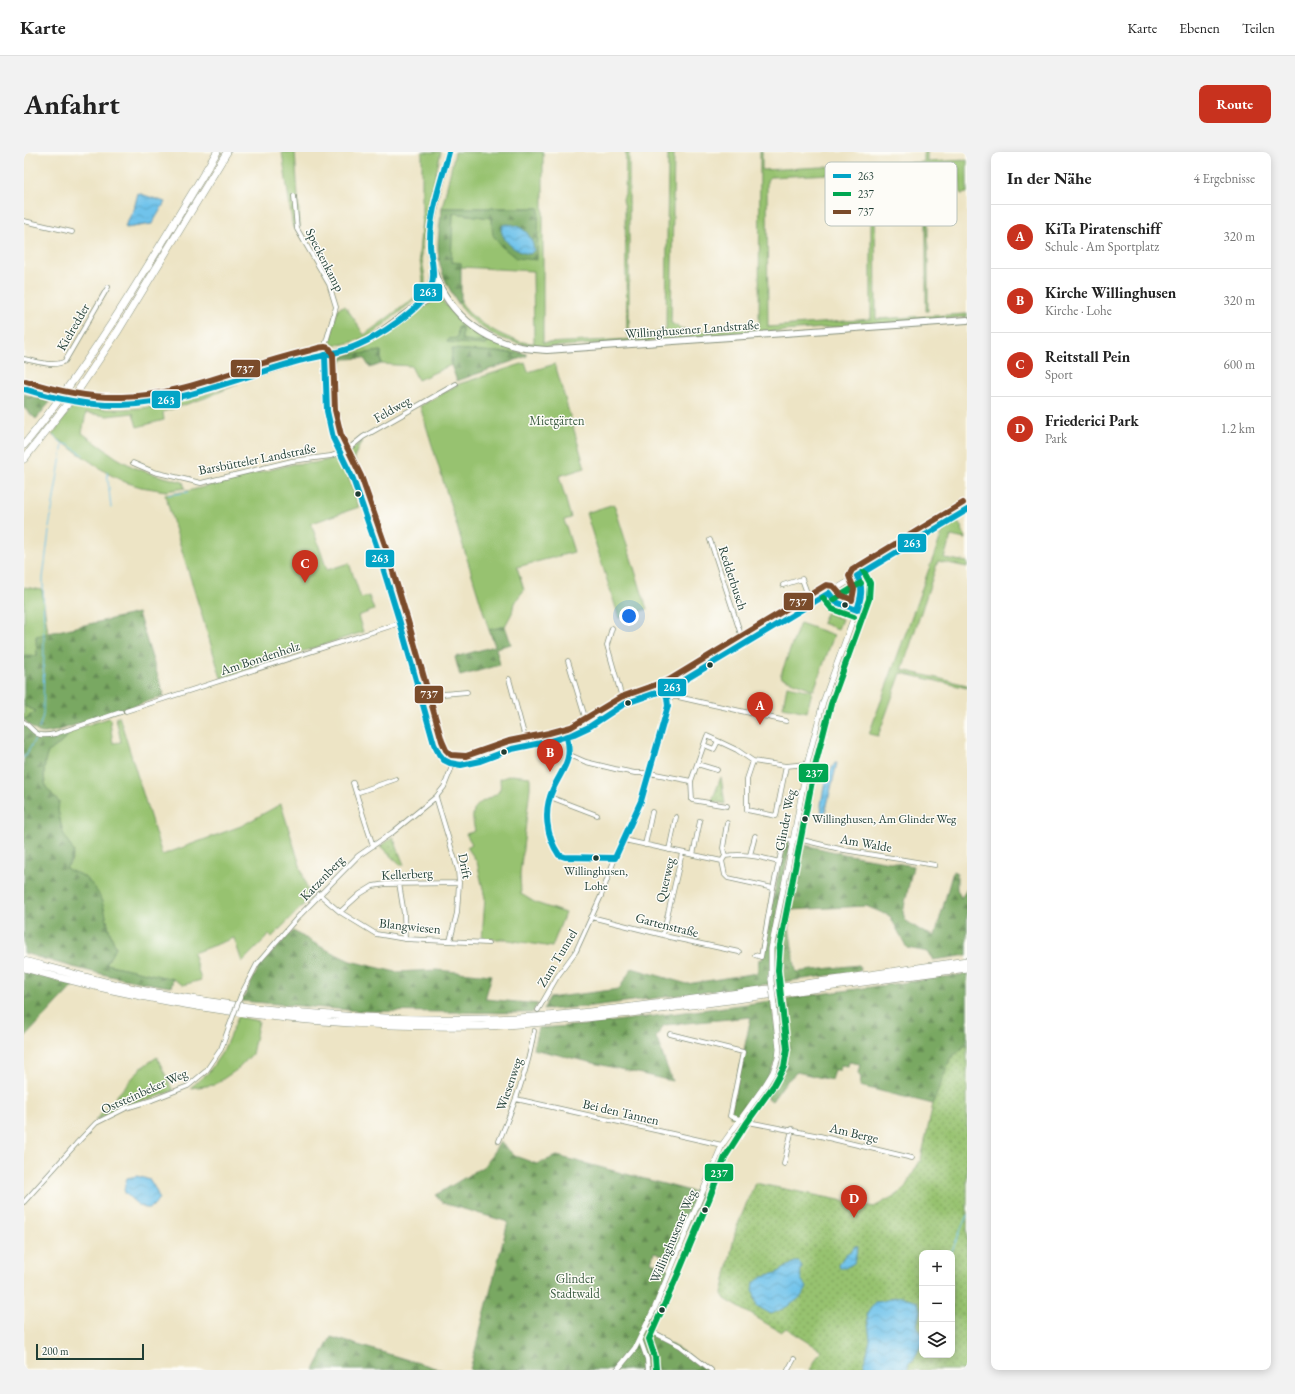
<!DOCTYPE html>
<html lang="de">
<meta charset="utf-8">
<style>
body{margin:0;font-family:"EB Garamond",serif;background:#f2f2f2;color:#222}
.controls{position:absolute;right:12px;bottom:12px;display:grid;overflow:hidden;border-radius:8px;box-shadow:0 2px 10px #0003}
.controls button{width:36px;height:36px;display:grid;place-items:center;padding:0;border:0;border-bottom:1px solid #e0e0e0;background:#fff;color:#222;font:20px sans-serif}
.scale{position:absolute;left:12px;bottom:10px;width:108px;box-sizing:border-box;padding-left:4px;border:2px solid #1f3d34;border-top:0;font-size:11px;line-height:14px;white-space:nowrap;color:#1f3d34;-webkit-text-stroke:3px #fdfcf7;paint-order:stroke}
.you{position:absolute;left:605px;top:464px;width:14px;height:14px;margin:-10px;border:3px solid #fff;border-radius:50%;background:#1a73e8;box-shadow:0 0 0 6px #1a73e833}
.badge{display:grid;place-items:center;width:26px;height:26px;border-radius:50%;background:#c8321e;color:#fff;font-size:13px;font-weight:700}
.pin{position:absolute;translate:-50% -33px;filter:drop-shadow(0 1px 2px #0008)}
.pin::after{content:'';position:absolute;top:21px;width:14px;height:12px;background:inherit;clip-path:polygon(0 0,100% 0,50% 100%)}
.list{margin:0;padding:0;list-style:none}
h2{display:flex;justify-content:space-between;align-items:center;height:52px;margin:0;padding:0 16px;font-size:17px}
h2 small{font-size:13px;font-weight:400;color:#767676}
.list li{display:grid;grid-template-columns:26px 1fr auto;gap:12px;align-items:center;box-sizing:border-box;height:64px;padding:0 16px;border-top:1px solid #e0e0e0}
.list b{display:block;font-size:15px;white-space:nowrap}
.list p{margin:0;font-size:13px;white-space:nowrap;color:#767676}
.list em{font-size:13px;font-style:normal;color:#767676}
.icon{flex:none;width:22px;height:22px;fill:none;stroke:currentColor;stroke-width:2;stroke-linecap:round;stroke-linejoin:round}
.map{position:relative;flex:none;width:943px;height:1218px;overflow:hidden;border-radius:8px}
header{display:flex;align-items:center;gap:24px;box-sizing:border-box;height:56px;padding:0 20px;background:#fff;border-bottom:1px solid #e0e0e0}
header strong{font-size:19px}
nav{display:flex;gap:22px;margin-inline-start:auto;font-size:14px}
.intro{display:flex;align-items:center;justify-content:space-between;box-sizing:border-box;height:96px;padding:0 24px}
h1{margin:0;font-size:28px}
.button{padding:10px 18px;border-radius:8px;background:#c8321e;color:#fff;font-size:14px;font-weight:700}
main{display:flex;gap:24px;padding:0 24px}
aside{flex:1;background:#fff;border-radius:8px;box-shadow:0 2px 10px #0003}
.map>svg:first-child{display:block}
.green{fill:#97c270;stroke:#5b8052;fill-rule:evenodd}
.forest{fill:url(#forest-firs);stroke:#4c724b}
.park{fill:url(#park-dots);stroke:#5b8052;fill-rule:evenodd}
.water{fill:url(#water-waves);stroke:#478090}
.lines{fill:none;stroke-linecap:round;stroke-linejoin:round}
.stream{stroke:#6fc3eb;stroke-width:1}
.minor-casing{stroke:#86907c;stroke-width:5.5}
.tertiary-casing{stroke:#86907c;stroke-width:6}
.secondary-casing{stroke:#86907c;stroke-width:8}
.motorway-casing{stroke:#86907c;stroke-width:8}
.minor{stroke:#fff;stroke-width:4}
.tertiary{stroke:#fff;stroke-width:5}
.secondary{stroke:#fff;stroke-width:6}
.motorway{stroke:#fff;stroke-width:7}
.minor-bridge-casing{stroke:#86907c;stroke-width:5.5;stroke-linecap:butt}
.tertiary-bridge-casing{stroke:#86907c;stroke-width:6;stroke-linecap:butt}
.secondary-bridge-casing{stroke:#86907c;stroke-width:8;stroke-linecap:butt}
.minor-bridge{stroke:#fff;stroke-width:4}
.tertiary-bridge{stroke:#fff;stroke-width:5}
.secondary-bridge{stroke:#fff;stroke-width:6}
.bus-1-casing{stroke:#fdfcf7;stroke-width:9}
.bus-2-casing{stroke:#fdfcf7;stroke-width:9}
.bus-3-casing{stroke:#fdfcf7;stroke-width:9}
.bus-1{stroke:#02a4c6;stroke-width:6}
.bus-2{stroke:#00a651;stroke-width:6}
.bus-3{stroke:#7a4b2a;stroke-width:6}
.bus-dot{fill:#1f3d34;stroke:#fdfcf7;stroke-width:1.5}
.labels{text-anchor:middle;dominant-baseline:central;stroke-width:3;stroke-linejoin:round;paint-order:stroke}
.bus-label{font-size:12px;fill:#1f3d34;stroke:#fdfcf7;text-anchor:start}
.street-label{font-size:13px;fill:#1f3d34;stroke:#fdfcf7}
.park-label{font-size:13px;fill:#3d5e43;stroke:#fdfcf7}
.key{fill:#fdfcf7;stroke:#bac3bc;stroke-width:1}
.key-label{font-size:11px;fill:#1f3d34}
.line-badge{stroke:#fdfcf7;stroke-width:1.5}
.badge-label{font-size:11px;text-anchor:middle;font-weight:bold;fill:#fff}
</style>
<header>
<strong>Karte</strong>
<nav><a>Karte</a><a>Ebenen</a><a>Teilen</a></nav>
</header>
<div class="intro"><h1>Anfahrt</h1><a class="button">Route</a></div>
<main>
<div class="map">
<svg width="943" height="1218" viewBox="0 0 943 1218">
<defs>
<pattern id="forest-firs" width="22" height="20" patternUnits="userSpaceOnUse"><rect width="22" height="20" fill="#79a862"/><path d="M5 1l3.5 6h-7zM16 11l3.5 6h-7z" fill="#638a52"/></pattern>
<pattern id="park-dots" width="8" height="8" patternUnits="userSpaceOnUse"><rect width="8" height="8" fill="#97c270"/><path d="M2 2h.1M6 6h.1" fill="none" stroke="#7b9f5d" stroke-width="1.8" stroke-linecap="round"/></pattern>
<pattern id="water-waves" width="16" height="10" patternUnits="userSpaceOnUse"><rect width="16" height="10" fill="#6fc3eb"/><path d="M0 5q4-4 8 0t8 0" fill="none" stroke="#5ba0bf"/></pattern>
</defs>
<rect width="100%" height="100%" fill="#fdfcf7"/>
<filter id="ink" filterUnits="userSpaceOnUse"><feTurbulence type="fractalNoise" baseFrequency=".025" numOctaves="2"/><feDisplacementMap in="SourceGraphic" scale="8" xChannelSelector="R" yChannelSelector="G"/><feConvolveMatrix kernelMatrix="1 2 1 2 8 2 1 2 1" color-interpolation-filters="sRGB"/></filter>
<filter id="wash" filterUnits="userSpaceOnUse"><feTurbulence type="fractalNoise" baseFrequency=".012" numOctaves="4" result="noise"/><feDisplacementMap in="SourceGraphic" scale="16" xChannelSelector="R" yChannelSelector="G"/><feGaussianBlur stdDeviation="0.9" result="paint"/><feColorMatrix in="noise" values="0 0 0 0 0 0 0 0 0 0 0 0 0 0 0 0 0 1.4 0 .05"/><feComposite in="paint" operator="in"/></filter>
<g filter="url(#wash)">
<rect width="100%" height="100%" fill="#ede4c5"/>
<path class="green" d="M258,0H271L276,75L269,76Z
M398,0H417L400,72L397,103L401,125V134L398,142L347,183C336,187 318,196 307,191L309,176L314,156L321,154L330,167L340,183L393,144L398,136L399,128L395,102L398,68Z
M431,0H519V191L611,187L642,178L644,0H650L647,171L656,176L673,180L731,175L735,172L736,0H738V18L900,10V0H903V10L943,8V41L937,42L935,16L851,20L852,167L943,162V165L642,188L522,195C486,193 455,182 434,151L437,150C439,153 441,157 444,160C459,174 489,192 510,191L509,119L437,115V111L427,110L429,61L467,66V72L515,56H418ZM847,20V167L744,175L743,28L747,25Z
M602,0H605V183L603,184L601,56L599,47L601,42Z
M902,23H904V159H902Z
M416,146L437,171L458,185L457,189L438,188V175L434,176L433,187H424L423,190L461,193L463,188L502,202L428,197L427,213L394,228L387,214L357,212V199L320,204L336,198L345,194C358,184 403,147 416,146Z
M501,211L504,220L531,212L561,316L535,324L547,366L540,368L550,400L493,415L500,438L490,451L488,461L481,474L465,478L396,254L435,232Z
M214,232L181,246L139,260L140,268L113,275L109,261L83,264L62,261L58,281L93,306L111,316L129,322L159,330L161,336L142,339L117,335L101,330L83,321L28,283L49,254C66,256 83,258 101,257C140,256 177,244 214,232Z
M338,289L330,305L340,337L336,341L329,318L322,305L325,299Z
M308,307L314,308L323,321L335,355L288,371V374L303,418L325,411L337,446L345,444L350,458L334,464L339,480L197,526L141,343L168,338L269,312L290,311Z
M590,352L623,457L595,466L562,361Z
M932,368L938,376L941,387L927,384L920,406L943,410V415L914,409L878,518L943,533V536L877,521L854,584L845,582L918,381L920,376Z
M0,435L18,438L24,482L12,485L13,504H0Z
M830,436C835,442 835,444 832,451C826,452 818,449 813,445Z
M802,461L818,467L814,477L798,471Z
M776,471L810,483L790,538L756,525Z
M763,534L788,539L783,560L759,555Z
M0,554L12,559L0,568Z
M95,564L138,703L217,674L257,652L286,746L248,785L245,783L218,810L210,786L169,801L177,828L159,833L149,827L82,812L92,795C78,769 86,745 58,724C54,721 47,720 42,716L47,710L50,701L39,681L34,658L35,650L22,635L20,625L21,609L24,600L37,591L48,578L85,566L87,568L86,570L89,591L97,590L92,566Z
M487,623L506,625V636L496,722L497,742L512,751L541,761L528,795L479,787H458L461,746L453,710L443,695L448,692L442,682L451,679C450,674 448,667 449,663C451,646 472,648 476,637C477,635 476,630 476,627Z
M214,865L235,869L228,902L214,917L190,933L166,936L184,921L199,899Z
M133,905L149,939L127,947L103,952L71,969L117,916Z"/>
<path class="forest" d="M418,56H515L513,108L492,106L477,94L469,83L467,66L429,61L427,110L437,111V150L434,151C410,114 412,97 418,56Z
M435,174L438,175V188L457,189L458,185L463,188L462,193L423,190L424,187L433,186L434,176Z
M428,197L502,202L503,204L433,229L427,213Z
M357,199V212L346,216L340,206L320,207L309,222L308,246H305L306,216L320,204Z
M0,242L26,250L12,267L0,256Z
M114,461L140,544L36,578C15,583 16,583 0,568L12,559L0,554V504H13L12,484Z
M481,474L487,492L472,496L476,513L436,524L431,505L471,494L465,478Z
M0,573L12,584L22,585L48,578L37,591L24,600L21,609L20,625L22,635L35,650L34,658L39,681L50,700L48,706L42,716C47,720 54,721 59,724C86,745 78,769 92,795L82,812L149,827L147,835C97,828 49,816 0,801Z
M762,690L767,691L756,740L745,832L560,855L519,858L525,846L595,837L608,816L663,832L733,821L735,807L738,808L751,737Z
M773,691L820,702L889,714L879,760L881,768L899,780L911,784L929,719L933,721V737L937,746L943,737V803L909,808L904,800L883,796L866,764L842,754L767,758L764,768L772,820L835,813L837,819L751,831L750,796L761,741Z
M269,779L299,796L326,809L372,820L412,818L468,823L461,847L514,852L508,861L336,859L218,849L236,813Z
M0,820L50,833L0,886Z
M943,822V892L926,907L909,952L836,934L837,926L834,921L836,912L825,910L824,914L817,913L816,918H810L807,928L773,920L761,931L748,949L740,943L732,947L751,921L757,900L752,848Z
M747,849C749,864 753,882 753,898C752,920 727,949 714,967L706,964L727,865L640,873L632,885L648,929L509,897L514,876L561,873Z
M476,990L491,1004L513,1012L533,1004L678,1042L650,1107L630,1100L627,1110L646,1117L619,1177L655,1197L684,1218H446L484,1070L419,1051L412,1043L460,1014Z
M307,1185L418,1218H290Z"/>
<path class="park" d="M697,625L701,652L688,649Z
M369,685L380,713H376L356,694Z
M943,892V1218H883L885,1211L888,1210L898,1192V1203H928V1101H898V1184L893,1174L896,1158L888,1148L870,1145L864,1149L851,1150L843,1162L846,1188L839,1218H786L797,1198L762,1176L757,1180L701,1147L698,1142L712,1077L731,1031L850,1055L879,1039L897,1007L909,952L926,907ZM831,1094L834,1095L830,1111L822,1102L827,1099ZM771,1110L778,1114L775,1123L777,1129L739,1124L753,1121Z"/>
<path class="water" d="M114,41L141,50L128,72L102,76L101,74L110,57Z
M483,72C499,73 508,83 510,98L506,102C492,100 481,92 477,78L479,73Z
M811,611H813L800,666L798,664L797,653L801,628Z
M113,1024L126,1028L132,1038L135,1046C133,1049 131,1052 129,1054C120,1062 107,1046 101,1041L100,1037L103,1026Z
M831,1094L834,1095L830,1111L821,1116H816L815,1112L822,1102L827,1099Z
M771,1110H775L778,1114C775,1123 776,1128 783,1135C780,1147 758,1158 747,1162L733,1154L729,1138L730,1131L739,1124L753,1121Z
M878,1144L883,1147L894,1150L896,1158L893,1174L898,1184V1192L888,1210L885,1211L883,1218H839L846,1188L843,1162L851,1150C861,1150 868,1145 878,1144Z"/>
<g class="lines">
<path class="stream" d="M39,292L45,293L59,303
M83,319L87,356
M144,343L164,340
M25,376L39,292L30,284
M15,577L19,563L20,492L19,426L25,379
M0,606L12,586
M927,1101L943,1063"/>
</g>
</g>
<g filter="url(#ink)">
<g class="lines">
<g class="minor-casing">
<path id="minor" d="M270,44L273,77L305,132L312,155L302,190L301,203
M0,69L48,80
M0,207C12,209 30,216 41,209L84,135
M109,311L130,320L177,331L268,309L307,304L323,298L339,285L432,232
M686,388L720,492
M759,433L778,427L787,452
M588,476L583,493L598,546L601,552
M544,509L564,575
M485,527L503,593
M643,545H654L685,552L762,569
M398,549L419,542L443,540
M102,559L376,471
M0,570C13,581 11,586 31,582L97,560
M543,585C550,605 541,615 532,631C523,646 521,663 525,680C527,688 530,696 535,703L541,705L591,706
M694,589L713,598L729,609L723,627V658L752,664L762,614L729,609
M546,603L562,610L591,617L611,621H626L667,629L683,584L694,589L690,597L680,593
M673,612L693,618
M762,614L783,612
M667,629L668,648L703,654
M329,631L332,641
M412,645L434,718L435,731L433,761L426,789
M526,645L573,663
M770,686L820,698L911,713
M600,688L698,709L701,704C720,701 736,705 755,710
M621,693L628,660
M349,694L332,641L372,627
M645,698L652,665
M669,703L676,669
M726,703L731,684
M701,704L699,696L703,671
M698,709L701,723L704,726L749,736
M375,731L380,762L381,787
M295,742L316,760L352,782L381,787L464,791
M316,760L336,742L349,734L362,732L435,731
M567,765L639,783L645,785L715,800
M639,783L658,701
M731,803L737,805L749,736L760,687L769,688
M217,843L233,812L273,766L334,704L369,680L412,645L420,635L429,612
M514,858L533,825L552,799L577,744L591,706L617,649L644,554L643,545L640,539
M646,882L719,900L706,964L724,970L796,984L888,1006
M492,947L698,993
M475,989C490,953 504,918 510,879
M760,1012L768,977
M0,1050L52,992L72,971L102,956L128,948L164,934L182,919L197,897L205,875
M621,1176L656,1194L687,1218
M616,1187L623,1207L624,1218
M764,1218L770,1207"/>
</g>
<g class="tertiary-casing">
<path id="tertiary" d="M301,203L303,259L309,286L329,327L352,393L376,471L410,592C414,602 419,611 430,612C448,615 464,605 480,599C500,592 522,592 542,585C564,579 580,562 600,552C616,544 633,542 649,535L943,358
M747,828V797L769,688L783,612L799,550L837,445L838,433L833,424
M593,1218L611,1196L631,1155L698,993L741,933L749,920L754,906L755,897L750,853"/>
</g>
<g class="secondary-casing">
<path id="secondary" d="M425,0C419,26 408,57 406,84C403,139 443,184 496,195C505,197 514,197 523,198L943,168
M402,143L407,134L409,120
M396,152L418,140
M0,237L16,242
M60,251L84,253L113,252L143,248L174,240L275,209L316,199L335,193L351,184L391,155L406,141L416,135"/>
</g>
<g class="motorway-casing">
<path id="motorway" d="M0,293C74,202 132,100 193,0
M0,307L55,237L94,179L203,0
M0,809C38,819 77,830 116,838C229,860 344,869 459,867C532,866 605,855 678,846C766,834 855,822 943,809
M0,816C120,850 243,869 368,873C400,874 432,875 463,874C545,870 625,859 706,848C785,838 864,827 943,816"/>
</g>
<use href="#minor" class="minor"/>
<use href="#tertiary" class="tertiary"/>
<use href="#secondary" class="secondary"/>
<use href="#motorway" class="motorway"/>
<g class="minor-bridge-casing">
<path id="minor-bridge" d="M205,875L217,843"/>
</g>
<g class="tertiary-bridge-casing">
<path id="tertiary-bridge" d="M747,828L750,853"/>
</g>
<g class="secondary-bridge-casing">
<path id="secondary-bridge" d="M16,242L60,251"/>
</g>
<use href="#minor-bridge" class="minor-bridge"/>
<use href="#tertiary-bridge" class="tertiary-bridge"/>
<use href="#secondary-bridge" class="secondary-bridge"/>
<g class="bus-1-casing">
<path id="bus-1" d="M301,203L303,259L309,286L329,327L352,393L376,471L410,592L415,602L420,608L426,611L437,613L456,609L488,597L527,589L550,582L565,575L600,552L649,535L805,441
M0,237C32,247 64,254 98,253C156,251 209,228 264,212C287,205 312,203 334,193C355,184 394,159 405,139C413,125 407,109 406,94C405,62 417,30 425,0
M833,424L943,358
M833,424C840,436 837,446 833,458
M805,441L812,450L833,458
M543,585C549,609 538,617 529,637C519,658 522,684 535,703L541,705L591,706
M591,706L617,649L644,554L643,545L640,539"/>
</g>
<g class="bus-2-casing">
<path id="bus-2" d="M799,446L808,457L830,465
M809,448L837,431
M632,1217L631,1205L625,1187L654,1122L686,1045L701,1005L722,972L750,933L760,915L763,897L754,818L756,793L791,614L807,552L845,447L846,431L840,420"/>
</g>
<g class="bus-3-casing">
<path id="bus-3" d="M2,229C33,239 65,246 98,245C145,244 189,227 233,213C250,208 266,203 283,199C289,198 295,195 301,195C304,195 304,196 306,197L309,203L311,258L317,283L337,324L360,390L384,469L418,589L422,598L427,603L442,604L485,589L525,581L547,575L597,545L645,528L802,433L809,434L817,443L828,448L830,437L825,424L828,418L939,351"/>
</g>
<use href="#bus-1" class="bus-1"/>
<use href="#bus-2" class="bus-2"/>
<use href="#bus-3" class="bus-3"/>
</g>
</g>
<g class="bus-dot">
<circle cx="334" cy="342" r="3.5"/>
<circle cx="821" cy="453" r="3.5"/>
<circle cx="686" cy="513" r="3.5"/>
<circle cx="604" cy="551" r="3.5"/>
<circle cx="480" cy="600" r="3.5"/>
<circle cx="781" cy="667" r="3.5"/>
<circle cx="572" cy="706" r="3.5"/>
<circle cx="681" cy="1058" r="3.5"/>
<circle cx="638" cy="1158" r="3.5"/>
</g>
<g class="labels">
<g class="bus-label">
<text x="788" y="667">Willinghusen, Am Glinder Weg</text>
<text x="572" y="719" text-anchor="middle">Willinghusen,<tspan x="572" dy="15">Lohe</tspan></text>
</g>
<g class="street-label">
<text transform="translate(301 108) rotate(63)">Speckenkamp</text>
<text transform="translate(49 175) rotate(-60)">Kielredder</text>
<text transform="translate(668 177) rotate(-4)">Willinghusener Landstraße</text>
<text transform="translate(368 257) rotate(-30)">Feldweg</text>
<text transform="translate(233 307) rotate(-11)">Barsbütteler Landstraße</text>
<text transform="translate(709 426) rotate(72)">Redderbusch</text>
<text transform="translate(236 506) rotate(-18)">Am Bondenholz</text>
<text transform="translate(761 668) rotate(-79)">Glinder Weg</text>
<text transform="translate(842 691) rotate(10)">Am Walde</text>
<text transform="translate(441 714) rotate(79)">Drift</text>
<text transform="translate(383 722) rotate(-3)">Kellerberg</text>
<text transform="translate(298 726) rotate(-46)">Katzenberg</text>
<text transform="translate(641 728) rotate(-77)">Querweg</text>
<text transform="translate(643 773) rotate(14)">Gartenstraße</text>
<text transform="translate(386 774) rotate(6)">Blangwiesen</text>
<text transform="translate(533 806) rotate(-59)">Zum Tunnel</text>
<text transform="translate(485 932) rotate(-71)">Wiesenweg</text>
<text transform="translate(120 939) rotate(-24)">Oststeinbeker Weg</text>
<text transform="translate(597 960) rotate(13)">Bei den Tannen</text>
<text transform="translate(830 981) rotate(13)">Am Berge</text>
<text transform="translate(649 1084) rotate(-67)">Willinghusener Weg</text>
</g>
<g class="park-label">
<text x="533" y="268">Mietgärten</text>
<text x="551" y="1126">Glinder<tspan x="551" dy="15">Stadtwald</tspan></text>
</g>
</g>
<rect x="801" y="10" width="132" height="64" rx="6" class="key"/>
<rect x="809" y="22" width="18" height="4" fill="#02a4c6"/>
<rect x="809" y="40" width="18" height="4" fill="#00a651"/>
<rect x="809" y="58" width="18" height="4" fill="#7a4b2a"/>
<g class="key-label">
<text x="834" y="28">263</text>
<text x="834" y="46">237</text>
<text x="834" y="64">737</text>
</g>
<g class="line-badge">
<rect x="389" y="131" width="30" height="19" rx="4" fill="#02a4c6"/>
<rect x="206" y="207" width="31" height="19" rx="4" fill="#7a4b2a"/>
<rect x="127" y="238" width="30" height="19" rx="4" fill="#02a4c6"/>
<rect x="873" y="381" width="30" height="20" rx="4" fill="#02a4c6"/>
<rect x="341" y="397" width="30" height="19" rx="4" fill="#02a4c6"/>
<rect x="759" y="440" width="31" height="19" rx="4" fill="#7a4b2a"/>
<rect x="633" y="526" width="30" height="19" rx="4" fill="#02a4c6"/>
<rect x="390" y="533" width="30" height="19" rx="4" fill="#7a4b2a"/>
<rect x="774" y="611" width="31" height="20" rx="4" fill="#00a651"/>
<rect x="680" y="1011" width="30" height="19" rx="4" fill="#00a651"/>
</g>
<g class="badge-label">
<text x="404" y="144">263</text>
<text x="221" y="221">737</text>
<text x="142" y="252">263</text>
<text x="888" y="395">263</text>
<text x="356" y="410">263</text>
<text x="774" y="454">737</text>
<text x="648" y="539">263</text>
<text x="405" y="546">737</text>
<text x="790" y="625">237</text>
<text x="695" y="1025">237</text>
</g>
</svg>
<div class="controls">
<button>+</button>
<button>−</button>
<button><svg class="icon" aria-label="layers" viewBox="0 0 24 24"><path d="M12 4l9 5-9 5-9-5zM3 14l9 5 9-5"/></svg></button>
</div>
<div class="scale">200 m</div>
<div class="you"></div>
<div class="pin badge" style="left:736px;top:573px">A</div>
<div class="pin badge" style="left:526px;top:620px">B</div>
<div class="pin badge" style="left:281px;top:431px">C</div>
<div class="pin badge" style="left:830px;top:1066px">D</div>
</div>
<aside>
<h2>In der Nähe<small>4 Ergebnisse</small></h2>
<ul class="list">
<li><span class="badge">A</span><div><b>KiTa Piratenschiff</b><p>Schule · Am Sportplatz</p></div><em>320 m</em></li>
<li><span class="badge">B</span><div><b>Kirche Willinghusen</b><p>Kirche · Lohe</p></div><em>320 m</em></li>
<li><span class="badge">C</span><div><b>Reitstall Pein</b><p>Sport</p></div><em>600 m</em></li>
<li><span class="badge">D</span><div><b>Friederici Park</b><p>Park</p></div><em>1.2 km</em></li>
</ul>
</aside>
</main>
